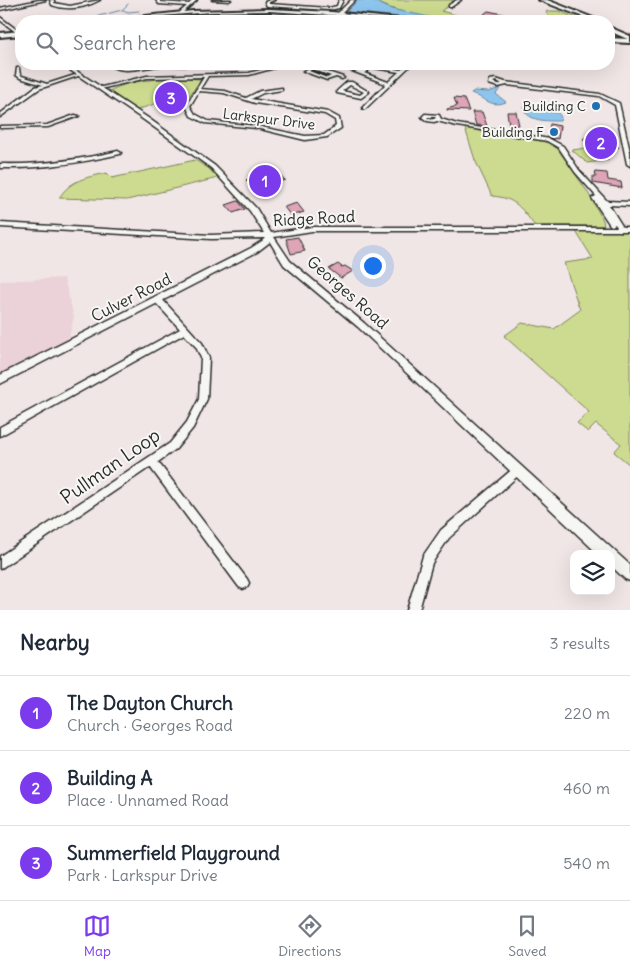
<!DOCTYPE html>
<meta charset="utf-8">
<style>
body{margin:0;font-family:Delius,sans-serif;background:#f2f2f3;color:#1f2937}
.controls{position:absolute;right:15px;bottom:15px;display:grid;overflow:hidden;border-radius:10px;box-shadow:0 5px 20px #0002}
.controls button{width:45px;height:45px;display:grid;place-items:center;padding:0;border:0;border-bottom:1px solid #e0e1e3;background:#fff;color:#1f2937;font:25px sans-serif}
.you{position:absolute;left:372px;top:265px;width:18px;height:18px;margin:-12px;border:4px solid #fff;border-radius:50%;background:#1a73e8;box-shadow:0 0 0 8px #1a73e833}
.badge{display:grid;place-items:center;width:32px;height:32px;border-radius:50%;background:#7c3aed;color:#fff;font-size:16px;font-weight:700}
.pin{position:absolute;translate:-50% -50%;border:2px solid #fff;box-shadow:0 1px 5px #0006}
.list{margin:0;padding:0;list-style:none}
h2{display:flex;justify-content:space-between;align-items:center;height:65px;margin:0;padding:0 20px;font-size:21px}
h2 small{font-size:16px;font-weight:400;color:#747a83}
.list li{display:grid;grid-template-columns:32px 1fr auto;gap:15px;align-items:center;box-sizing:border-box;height:75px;padding:0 20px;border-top:1px solid #e0e1e3}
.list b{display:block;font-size:19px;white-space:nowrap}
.list p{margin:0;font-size:16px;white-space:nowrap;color:#747a83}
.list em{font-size:16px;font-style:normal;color:#747a83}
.icon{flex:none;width:28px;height:28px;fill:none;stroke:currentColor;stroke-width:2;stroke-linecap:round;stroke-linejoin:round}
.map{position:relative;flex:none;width:630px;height:610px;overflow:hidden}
.search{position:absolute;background:#fff;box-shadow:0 5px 20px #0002;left:15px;right:15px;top:15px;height:55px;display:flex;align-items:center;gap:12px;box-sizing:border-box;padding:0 18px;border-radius:20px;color:#747a83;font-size:19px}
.sheet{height:290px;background:#fff}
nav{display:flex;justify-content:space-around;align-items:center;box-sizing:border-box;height:70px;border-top:1px solid #e0e1e3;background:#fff;font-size:14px;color:#747a83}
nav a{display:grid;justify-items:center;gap:2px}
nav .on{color:#7c3aed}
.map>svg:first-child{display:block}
.built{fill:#ebd2d8}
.green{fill:#ccdb8f;stroke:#7c835d}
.water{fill:#8ec5ed;stroke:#66879f}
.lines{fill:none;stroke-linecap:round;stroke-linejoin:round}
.stream{stroke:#66879f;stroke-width:1}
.building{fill:#dda5b7;stroke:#2b2b2b}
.minor-casing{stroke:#2b2b2b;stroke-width:3}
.tertiary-casing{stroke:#2b2b2b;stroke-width:3}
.primary-casing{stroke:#2b2b2b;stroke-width:4}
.trunk-casing{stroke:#2b2b2b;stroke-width:4}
.minor{fill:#f6f6f2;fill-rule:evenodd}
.tertiary{fill:#f6f6f2;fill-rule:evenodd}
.primary{fill:#f6f6f2;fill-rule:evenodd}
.trunk{fill:#f6f6f2;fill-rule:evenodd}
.poi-dot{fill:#1f6fb2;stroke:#f6f6f2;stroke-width:2}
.labels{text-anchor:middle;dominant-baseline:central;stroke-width:4;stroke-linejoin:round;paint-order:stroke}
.far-poi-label{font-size:14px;fill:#2b2b2b;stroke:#f6f6f2;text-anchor:end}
.far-street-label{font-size:14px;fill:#2b2b2b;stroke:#f6f6f2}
.street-label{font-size:16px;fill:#2b2b2b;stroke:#f6f6f2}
.near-street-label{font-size:19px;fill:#2b2b2b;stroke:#f6f6f2}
</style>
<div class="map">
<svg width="630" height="610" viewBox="0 0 630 610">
<rect width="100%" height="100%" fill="#f1e6e6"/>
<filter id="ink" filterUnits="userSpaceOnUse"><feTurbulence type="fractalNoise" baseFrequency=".02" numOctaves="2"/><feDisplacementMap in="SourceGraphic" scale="10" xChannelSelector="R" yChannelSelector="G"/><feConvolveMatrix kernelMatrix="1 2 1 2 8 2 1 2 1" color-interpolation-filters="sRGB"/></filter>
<g filter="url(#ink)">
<path class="built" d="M64,278L74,317L67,346L0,380V281Z"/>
<path class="green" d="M372,0H457L441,11L478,21C445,26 403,15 372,0Z
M548,11H559L585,21H551L546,12Z
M184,78L201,79L184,104L163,101L137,110L109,91C131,79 160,79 184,78Z
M465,128L542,141L555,145L587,191L603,220L604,226H535C521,208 516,198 492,196L475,160Z
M593,147L609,160L587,163L572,150Z
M195,160L208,168L218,178L127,200L59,198C70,180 87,177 107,173L112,178Z
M575,230H630V465L614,452L621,444L596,424L588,432L577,423L589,412L504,336L522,323L554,329L580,310L564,263L593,259Z"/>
<path class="water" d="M358,0H372L391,9L448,21L346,12Z
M250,13L326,18L323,21L248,20Z
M501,88L496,94L506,102C491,108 484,98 471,93L474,91L488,92Z
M523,107L558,113L561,117L560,121C548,121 527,122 523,107Z"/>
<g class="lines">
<path class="stream" d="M123,10L128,12L139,11
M91,18L122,10L128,4"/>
</g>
<path class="building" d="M488,11L528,19V21H504L490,19L484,14Z
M454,98L464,99L469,111L447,110V109L457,106Z
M472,112H482L487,126L476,125Z
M507,112H516L519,125H509Z
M550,124L560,126L558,139L548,137Z
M589,135L619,147L613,150L583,139Z
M595,172L607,173L608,180L621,182L622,188L593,183V176L596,177Z
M262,175H267L271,179L281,176L285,180L269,185L266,181L251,185L246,180Z
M238,201L245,209L233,213L226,205Z
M297,203L304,212L291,216L284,207Z
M298,237L305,251L291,254L286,239Z
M338,264L342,267L345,266L353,271L341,278L329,269Z"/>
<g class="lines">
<g class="minor-casing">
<path id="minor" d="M39,0H46L0,10V8Z
M50,0H54V3L70,6L100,0C85,8 68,11 52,5Z
M156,0H160V2L189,4L193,0H197L181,14L180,12L187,6L159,4Z
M212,0H231L229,1Z
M270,0H275L269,2V4L329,8L337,6L339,0H343L339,8L329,10L267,6L265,2Z
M351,0H355L334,21H330Z
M457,0H461L451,7H449V5Z
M215,14L226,15L227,21H223V17C215,16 206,16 197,18C192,19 189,21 184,21C194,15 204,14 215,14Z
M107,64H112L116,66L127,68L158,64H186L188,65L186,66C177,66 167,65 158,66C140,68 123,75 107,64Z
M283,64H289L249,75L208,76L200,89L225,91L246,98L260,91L282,88V90L263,93L251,99L328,112L339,118L341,128L327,137L305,140L256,128L205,123L191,116L186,106L204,77L147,78L100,89L98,88L147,76L249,73ZM199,91L224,93L255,103L325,114L335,120L336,126L324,135L305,136L256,126L208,121L195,114L190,106Z
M334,64H339L354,69C367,62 387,68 401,70L408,64H412L365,109H363V107L386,84ZM374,68L399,72L388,82L364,73L368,71L366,69Z
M312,67L343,77L344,78L342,79L336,77L327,80L303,71ZM312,69L331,76L327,78L309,71Z
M17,68H19L20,75L22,76L47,84L78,74L81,75L39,89L0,117V114L35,87L43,85L20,78L16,75Z
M496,79L505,82L600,94L619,103L630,152V166L627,164L615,105L599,96L507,85L498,87L489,84L490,80ZM496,81L501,83H502L498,85L493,82Z
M347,82H352L369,92L361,98L337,93V91ZM350,85L364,92L360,95L342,91Z
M425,114L439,115L441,119L457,124L550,139L563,146L579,170L607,201L630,202V206L609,205L624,229L621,231L619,230L615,224L612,226L610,225L592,198L596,196L575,172L559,148L547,141L457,126L437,121L434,122L427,121L422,117ZM427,117H435L436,118C433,120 429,120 427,117Z
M75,115L79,116L48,127L0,128V126L47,125Z
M118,151L121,153L120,154C80,163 41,169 0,168V164C40,165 79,160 118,151Z
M158,297L161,298L202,343L209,358L207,399L193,428L176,449L158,462L247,579L249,583L247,587L243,589L239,587L150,467L0,569V556L170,443L187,422L199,399L201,358L196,347L184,334L0,436V427L180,329L155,302L154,300Z
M518,465L521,467L523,470L521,473L449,538L432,563L419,610H407L423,556L441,530L515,467Z"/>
</g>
<g class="tertiary-casing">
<path id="tertiary" d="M0,17L21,33V36L0,20Z
M61,64H66L148,118L215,166L256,208L271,233L312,227H630V231H312L274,237L290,261L364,323L630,565V581L625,579L611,566V554H598L358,327L284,265L270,242L257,252L0,384V375L251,248L262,241L265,238L211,239L0,227V223L211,235L264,233L250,211L211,168L144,120Z"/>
</g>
<g class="primary-casing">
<path id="primary" d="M269,9L332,12L418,21L269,11L211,12L98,21L193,11Z
M21,31V35L0,37V33Z
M609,38L630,39V43L609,42Z"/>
</g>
<g class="trunk-casing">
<path id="trunk" d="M539,0H547L601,21H594Z
M609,27L630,36V40L609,31Z"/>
</g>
<use href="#minor" class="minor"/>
<use href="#tertiary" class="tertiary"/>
<use href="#primary" class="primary"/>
<use href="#trunk" class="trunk"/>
</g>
</g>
<g class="poi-dot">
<circle cx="596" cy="106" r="5"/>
<circle cx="554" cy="132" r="5"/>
</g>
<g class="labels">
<g class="far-poi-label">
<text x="586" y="106">Building C</text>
<text x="544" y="132">Building F</text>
</g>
<g class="far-street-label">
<text transform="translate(269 119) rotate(7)">Larkspur Drive</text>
</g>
<g class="street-label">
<text transform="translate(314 218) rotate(-3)">Ridge Road</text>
<text transform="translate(348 292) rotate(41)">Georges Road</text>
<text transform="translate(131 297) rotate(-27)">Culver Road</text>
</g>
<g class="near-street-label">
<text transform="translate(110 466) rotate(-35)">Pullman Loop</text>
</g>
</g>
</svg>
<div class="controls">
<button><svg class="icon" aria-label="layers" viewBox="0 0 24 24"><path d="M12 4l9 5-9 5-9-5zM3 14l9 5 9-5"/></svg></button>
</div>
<div class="you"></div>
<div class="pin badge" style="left:265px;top:181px">1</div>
<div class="pin badge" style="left:601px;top:143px">2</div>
<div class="pin badge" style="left:171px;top:98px">3</div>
<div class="search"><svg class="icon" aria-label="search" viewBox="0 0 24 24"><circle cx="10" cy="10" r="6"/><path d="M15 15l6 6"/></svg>Search here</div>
</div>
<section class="sheet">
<h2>Nearby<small>3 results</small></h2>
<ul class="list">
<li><span class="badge">1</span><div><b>The Dayton Church</b><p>Church · Georges Road</p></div><em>220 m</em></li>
<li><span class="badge">2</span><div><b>Building A</b><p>Place · Unnamed Road</p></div><em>460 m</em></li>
<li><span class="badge">3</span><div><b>Summerfield Playground</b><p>Park · Larkspur Drive</p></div><em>540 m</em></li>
</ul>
</section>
<nav>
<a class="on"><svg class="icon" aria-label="map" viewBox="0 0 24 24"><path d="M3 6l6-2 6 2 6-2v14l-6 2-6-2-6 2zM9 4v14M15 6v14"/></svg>Map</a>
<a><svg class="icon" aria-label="directions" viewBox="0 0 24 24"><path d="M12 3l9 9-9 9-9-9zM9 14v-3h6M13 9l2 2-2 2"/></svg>Directions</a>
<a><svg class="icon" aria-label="saved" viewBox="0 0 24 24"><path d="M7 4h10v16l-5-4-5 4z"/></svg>Saved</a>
</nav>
